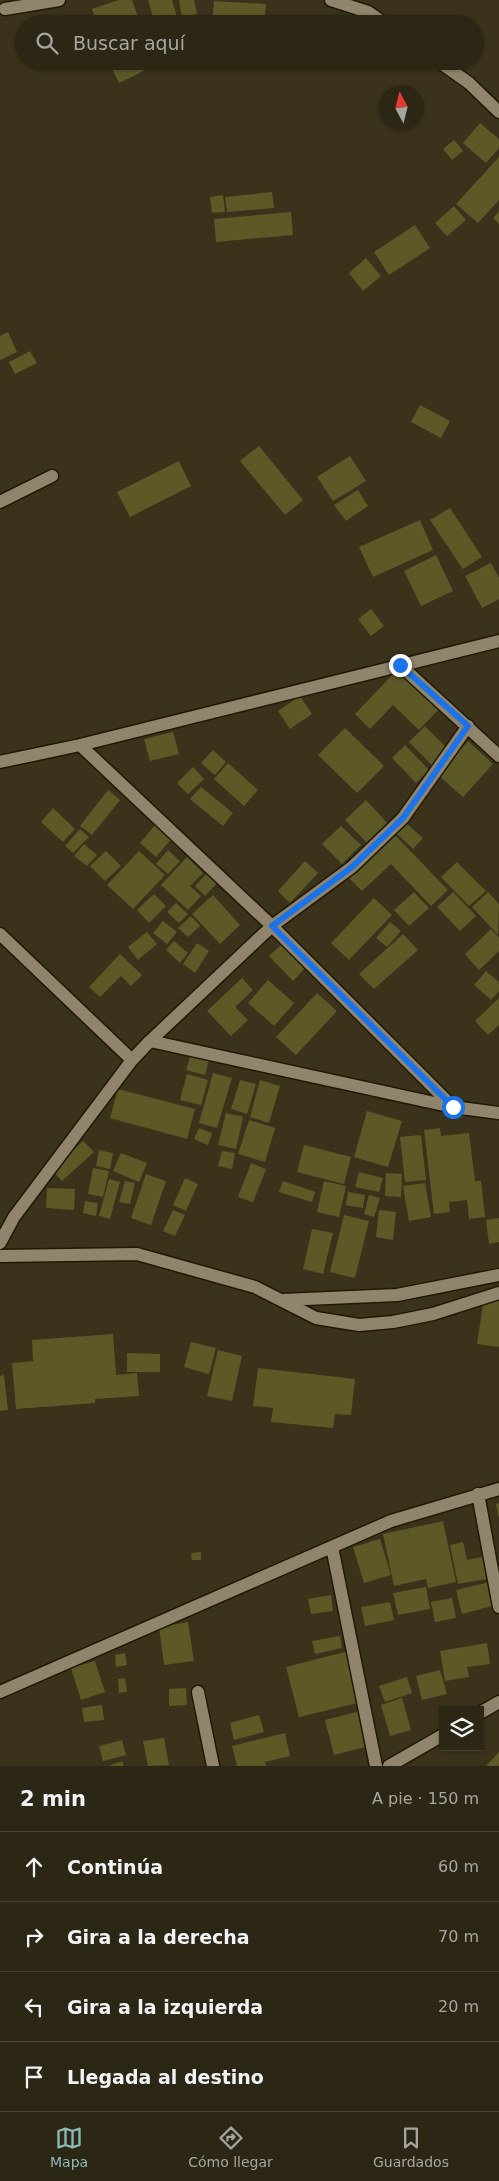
<!DOCTYPE html>
<html lang="es">
<meta charset="utf-8">
<style>
body{margin:0;font-family:"DejaVu Sans",sans-serif;background:#383222;color:#f1f3f6}
.controls{position:absolute;right:15px;bottom:15px;display:grid;overflow:hidden;border-radius:0px;box-shadow:0 1px 4px #0004}
.controls button{width:45px;height:45px;display:grid;place-items:center;padding:0;border:0;border-bottom:1px solid #484334;background:#2c2614;color:#f1f3f6;font:25px sans-serif}
.compass{position:absolute;left:379px;top:85px;width:45px;height:45px;border-radius:50%;background:#2c2614;box-shadow:0 1px 4px #0004;rotate:353deg}
.stop{position:absolute;width:15px;height:15px;margin:-11px;border:4px solid #1a73e8;border-radius:50%;background:#fff}
.stop.end{background:#1a73e8;border-color:#fff;box-shadow:0 1px 5px #0008}
.list{margin:0;padding:0;list-style:none}
h2{display:flex;justify-content:space-between;align-items:center;height:65px;margin:0;padding:0 20px;font-size:21px}
h2 small{font-size:16px;font-weight:400;color:#a6a5a0}
.list li{display:grid;grid-template-columns:32px 1fr auto;gap:15px;align-items:center;box-sizing:border-box;height:70px;padding:0 20px;border-top:1px solid #484334}
.list b{display:block;font-size:19px;white-space:nowrap}
.list em{font-size:16px;font-style:normal;color:#a6a5a0}
.icon{flex:none;width:28px;height:28px;fill:none;stroke:currentColor;stroke-width:2;stroke-linecap:round;stroke-linejoin:round}
.map{position:relative;flex:none;width:499px;height:1766px;overflow:hidden}
.search{position:absolute;background:#2c2614;box-shadow:0 1px 4px #0004;left:15px;right:15px;top:15px;height:55px;display:flex;align-items:center;gap:12px;box-sizing:border-box;padding:0 18px;border-radius:28px;color:#a6a5a0;font-size:19px}
.sheet{height:345px;background:#2c2614}
nav{display:flex;justify-content:space-around;align-items:center;box-sizing:border-box;height:70px;border-top:1px solid #484334;background:#2c2614;font-size:14px;color:#a6a5a0}
nav a{display:grid;justify-items:center;gap:2px}
nav .on{color:#8bbbb9}
.map>svg:first-child{display:block}
.building{fill:#5c5926}
.lines{fill:none;stroke-linecap:round;stroke-linejoin:round}
.minor-casing{stroke:#221904;stroke-width:15}
.minor{stroke:#90856c;stroke-width:12}
.route{stroke:#1a73e8;stroke-width:6}
</style>
<div class="map">
<svg width="499" height="1766" viewBox="0 0 499 1766">
<rect width="100%" height="100%" fill="#3b321b"/>
<path class="building" d="M119,0H132L138,17L115,24H97L92,9Z
M148,0H172L179,24H155Z
M179,0H194L197,14L182,17Z
M214,1L266,4L264,24H212Z
M147,18L150,24H134Z
M108,61H155L156,65L119,83Z
M480,123L499,139V148L486,163L463,143Z
M454,140L463,151L452,160L443,149Z
M499,157V200L478,223L456,204Z
M272,192L274,208L227,212L225,197Z
M223,195L225,212L212,213L210,197Z
M454,206L466,220L447,236L435,223Z
M499,211V224L493,218Z
M291,212L293,235L216,242L214,219Z
M415,225L430,248L389,275L374,252Z
M366,258L381,276L363,291L349,273Z
M8,332L17,352L0,360V336Z
M30,351L37,363L15,374L9,362Z
M420,405L450,421L441,438L411,422Z
M259,446L303,500L285,515L240,461Z
M350,456L366,481L333,501L317,477Z
M179,461L191,486L130,517L117,492Z
M358,490L368,506L346,521L334,505Z
M450,508L482,557L463,569L430,520Z
M420,520L433,550L373,577L359,547Z
M436,555L453,591L421,606L404,571Z
M491,563L499,578V599L482,608L465,576Z
M371,609L384,626L371,636L358,619Z
M398,669L439,709L419,730L393,705L370,729L355,714Z
M300,696L312,714L290,729L278,711Z
M425,726L449,750L433,766L409,742Z
M345,728L384,766L357,793L318,755Z
M173,732L179,754L150,761L144,739Z
M468,741L493,764L463,797L438,775Z
M405,745L429,770L416,783L392,758Z
M213,750L226,762L215,775L201,763Z
M228,763L258,790L244,806L214,779Z
M193,767L204,779L188,794L177,783Z
M201,787L233,813L223,826L190,799Z
M108,790L120,800L92,835L80,826Z
M366,800L392,828L371,847L345,820Z
M53,808L75,829L63,842L41,822Z
M406,823L423,838L413,849L396,833Z
M156,824L172,838L156,857L140,843Z
M341,826L361,845L342,864L322,844Z
M80,829L89,837L73,853L65,846Z
M393,833L448,890L431,906L391,864L362,891L347,876Z
M84,844L97,855L87,866L74,856Z
M168,850L180,861L168,874L156,864Z
M106,851L121,866L105,881L90,866Z
M139,851L165,875L133,909L107,885Z
M187,857L203,873L190,886L201,896L188,910L161,885Z
M305,861L318,873L290,903L278,891Z
M457,862L486,891L469,906L441,877Z
M207,873L217,883L205,896L195,886Z
M414,892L429,908L409,926L394,910Z
M453,892L476,916L460,931L437,907Z
M488,892L499,904L498,935L472,907Z
M154,894L166,906L149,923L137,910Z
M213,895L240,925L220,944L192,914Z
M374,898L392,915L349,960L331,943Z
M176,903L188,914L179,923L167,912Z
M191,916L200,926L188,937L178,928Z
M163,921L177,932L167,944L153,933Z
M390,922L401,931L387,947L376,938Z
M491,929L499,938V951L479,970L465,954Z
M147,932L157,944L138,960L128,947Z
M403,934L418,950L374,989L359,974Z
M174,941L188,953L180,963L166,950Z
M197,943L209,951L195,973L183,964Z
M283,943L306,967L293,981L269,956Z
M120,954L142,975L131,986L121,976L100,997L89,987Z
M486,971L499,982V991L491,1000L474,985Z
M242,978L253,990L235,1007L248,1020L231,1036L207,1011Z
M268,980L294,1003L274,1026L248,1003Z
M317,993L337,1011L296,1055L276,1037Z
M499,998V1025L488,1035L475,1021Z
M192,1051L210,1056L205,1075L186,1070Z
M213,1073L232,1078L217,1128L199,1123Z
M187,1074L208,1080L201,1105L180,1100Z
M240,1080L256,1084L247,1114L231,1109Z
M260,1080L280,1086L269,1123L250,1117Z
M118,1089L195,1109L187,1139L110,1118Z
M367,1111L402,1121L388,1167L354,1157Z
M226,1113L243,1117L236,1149L218,1145Z
M249,1120L275,1128L265,1162L238,1154Z
M199,1128L212,1133L208,1145L194,1139Z
M440,1128L441,1136L469,1133L475,1181H481L485,1217L469,1219L467,1200L449,1202L450,1212L434,1214L424,1130Z
M421,1135L426,1180L405,1182L400,1137Z
M83,1141L94,1152L62,1181L52,1170Z
M304,1145L351,1157L344,1184L297,1172Z
M99,1150L113,1153L110,1169L96,1166Z
M222,1151L235,1153L232,1169L218,1166Z
M121,1153L147,1163L139,1182L113,1171Z
M251,1163L266,1169L253,1202L238,1197Z
M93,1168L109,1171L103,1197L88,1194Z
M359,1172L383,1178L379,1192L355,1187Z
M386,1173L402,1174L401,1197L385,1196Z
M146,1174L166,1181L151,1225L131,1218Z
M185,1178L198,1184L186,1211L173,1205Z
M109,1179L120,1182L110,1219L99,1216Z
M125,1181L135,1183L130,1204L119,1202Z
M283,1181L315,1192L312,1202L279,1192Z
M324,1181L346,1186L339,1217L317,1212Z
M425,1183L431,1217L409,1221L403,1186Z
M47,1188L75,1189L74,1210L46,1208Z
M348,1192L365,1195L363,1208L346,1205Z
M369,1195L380,1198L374,1217L364,1214Z
M85,1201L98,1203L96,1216L83,1213Z
M173,1210L185,1215L175,1236L163,1231Z
M379,1210L396,1212L393,1240L376,1237Z
M344,1215L369,1221L355,1278L330,1272Z
M499,1218V1242L489,1244L486,1220Z
M312,1229L333,1233L323,1274L303,1269Z
M484,1298L499,1301V1347L477,1344Z
M113,1334L116,1375L137,1373L139,1396L95,1399V1403L16,1409L12,1363L33,1361L32,1340Z
M191,1342L216,1348L209,1374L184,1367Z
M218,1350L242,1356L232,1401L207,1396Z
M127,1353L160,1354V1372H127Z
M258,1368L355,1379L351,1415L335,1414L333,1428L271,1422L273,1408L253,1406Z
M4,1375L8,1410L0,1411V1376Z
M499,1503V1516H498L496,1504Z
M443,1521L456,1582L428,1588L426,1579L394,1586L383,1534Z
M380,1539L391,1575L364,1583L353,1547Z
M463,1542L467,1560L487,1556L492,1578L458,1584L450,1545Z
M201,1552V1560H192L191,1553Z
M490,1582L496,1605L462,1614L456,1590Z
M426,1587L430,1609L398,1615L393,1593Z
M331,1595L333,1611L311,1614L308,1599Z
M452,1598L456,1618L435,1622L431,1602Z
M390,1602L394,1620L365,1626L361,1607Z
M188,1622L194,1661L164,1665L159,1627Z
M340,1636L342,1648L315,1654L312,1641Z
M487,1643L490,1664L467,1667L469,1677L445,1681L440,1651Z
M349,1651L362,1702L299,1717L286,1667Z
M125,1653L127,1665L116,1667L115,1655Z
M95,1661L105,1692L81,1700L71,1668Z
M440,1670L447,1694L422,1700L416,1676Z
M407,1677L412,1693L385,1702L379,1686Z
M125,1678L127,1692L119,1693L118,1679Z
M186,1688L187,1705L169,1706V1689Z
M402,1698L411,1730L390,1736L381,1705Z
M102,1705L104,1720L84,1722L82,1708Z
M360,1711L369,1746L334,1755L325,1720Z
M259,1715L264,1732L234,1740L230,1723Z
M285,1733L290,1756L265,1762L266,1766H237L232,1746Z
M164,1738L169,1765L148,1766L143,1741Z
M122,1740L126,1755L103,1761L99,1746Z
M499,1752V1766H486Z
M122,1761L124,1766H109Z"/>
<g class="lines">
<g class="minor-casing">
<path id="minor" d="M331,0L368,12L385,24
M5,9L59,0
M438,61L469,83L499,112
M0,502L52,476
M400,665L499,756
M80,745L272,926L453,1107L499,1113
M0,762L80,745L499,641
M0,934L132,1060
M150,1041L453,1107
M0,1243L14,1217L132,1060L150,1041L272,926L352,867L403,818L468,726
M0,1256L137,1254L255,1287L316,1318L359,1325L393,1322L433,1314L499,1293
M283,1300L397,1295L499,1275
M478,1494L499,1607
M332,1547L376,1766
M0,1692L391,1521L499,1489
M198,1692L213,1766
M480,1713L499,1702
M389,1766L443,1735"/>
</g>
<use href="#minor" class="minor"/>
</g>
<g class="lines">
<path class="route" d="M400,665L468,726L403,818L352,867L272,926L453,1107"/>
</g>
</svg>
<div class="controls">
<button><svg class="icon" aria-label="layers" viewBox="0 0 24 24"><path d="M12 4l9 5-9 5-9-5zM3 14l9 5 9-5"/></svg></button>
</div>
<svg class="compass" viewBox="-18 -18 36 36"><path d="M0-13l5 13h-10z" fill="#e53935"/><path d="M0 13l5-13h-10z" fill="#a6a5a0"/></svg>
<div class="stop" style="left:453px;top:1107px"></div>
<div class="stop end" style="left:400px;top:665px"></div>
<div class="search"><svg class="icon" aria-label="search" viewBox="0 0 24 24"><circle cx="10" cy="10" r="6"/><path d="M15 15l6 6"/></svg>Buscar aquí</div>
</div>
<section class="sheet">
<h2>2 min<small>A pie · 150 m</small></h2>
<ul class="list">
<li><svg class="icon" aria-label="ahead" viewBox="0 0 24 24"><path d="M12 20V5M6 11l6-6 6 6"/></svg><div><b>Continúa</b></div><em>60 m</em></li>
<li><svg class="icon" aria-label="right" viewBox="0 0 24 24"><path d="M7 20v-9h11M14 6l5 5-5 5"/></svg><div><b>Gira a la derecha</b></div><em>70 m</em></li>
<li><svg class="icon" aria-label="left" viewBox="0 0 24 24"><path d="M17 20v-9H6M10 6l-5 5 5 5"/></svg><div><b>Gira a la izquierda</b></div><em>20 m</em></li>
<li><svg class="icon" aria-label="arrive" viewBox="0 0 24 24"><path d="M6 21V4h12l-3 4 3 4H6"/></svg><div><b>Llegada al destino</b></div></li>
</ul>
</section>
<nav>
<a class="on"><svg class="icon" aria-label="map" viewBox="0 0 24 24"><path d="M3 6l6-2 6 2 6-2v14l-6 2-6-2-6 2zM9 4v14M15 6v14"/></svg>Mapa</a>
<a><svg class="icon" aria-label="directions" viewBox="0 0 24 24"><path d="M12 3l9 9-9 9-9-9zM9 14v-3h6M13 9l2 2-2 2"/></svg>Cómo llegar</a>
<a><svg class="icon" aria-label="saved" viewBox="0 0 24 24"><path d="M7 4h10v16l-5-4-5 4z"/></svg>Guardados</a>
</nav>
